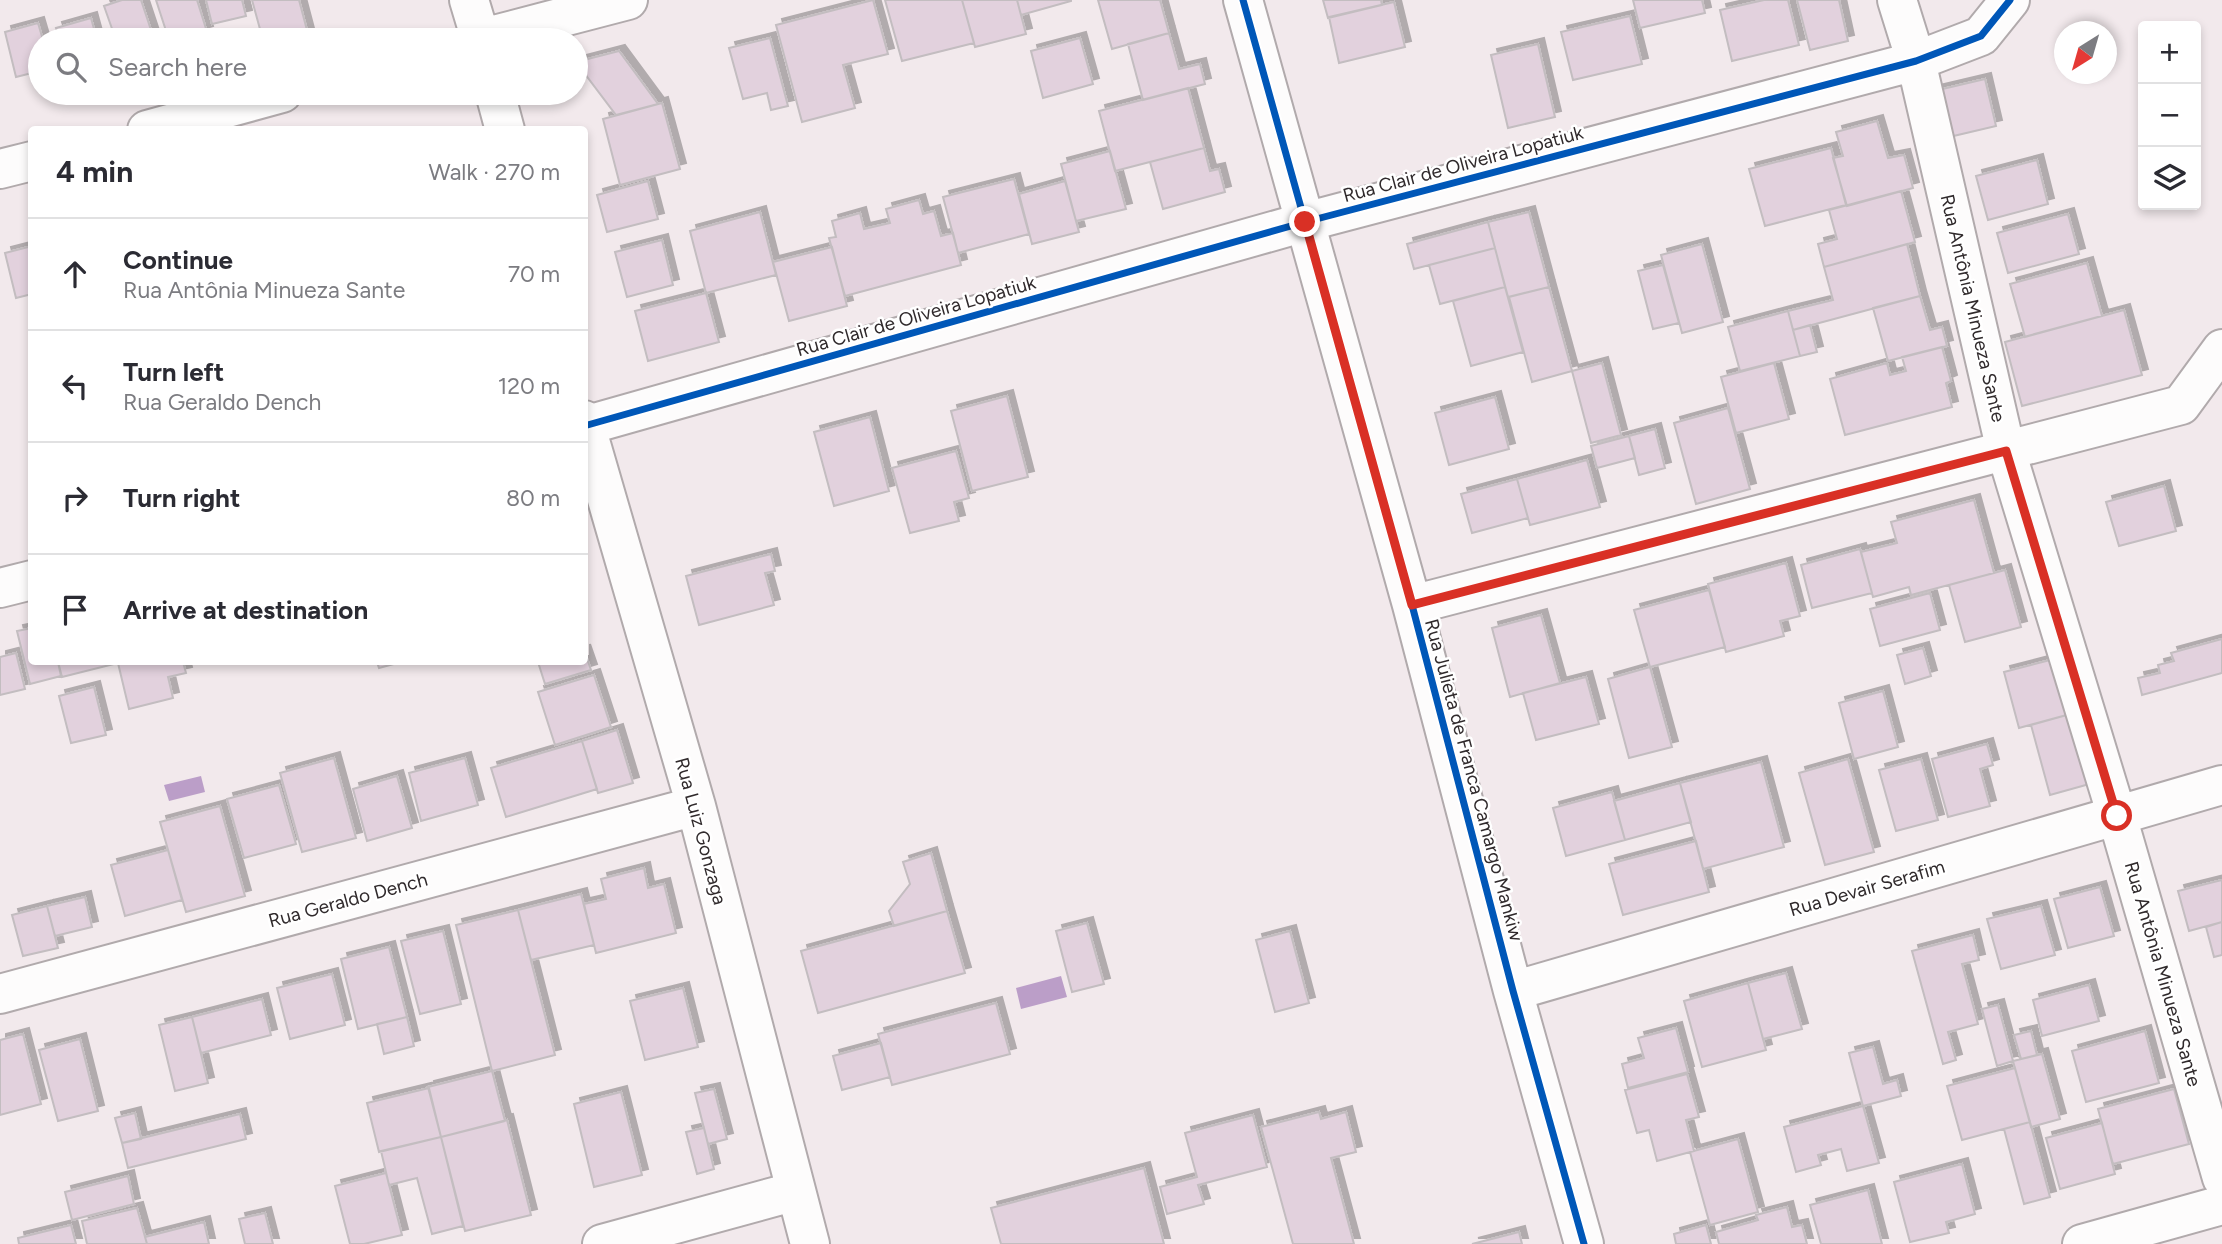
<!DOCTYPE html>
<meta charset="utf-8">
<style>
body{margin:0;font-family:Figtree,sans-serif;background:#f2f2f3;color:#2b2b33}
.controls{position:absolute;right:21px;top:21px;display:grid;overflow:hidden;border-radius:7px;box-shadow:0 4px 10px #0003}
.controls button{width:63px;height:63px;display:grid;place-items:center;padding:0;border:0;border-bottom:2px solid #e1e1e2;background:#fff;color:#2b2b33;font:35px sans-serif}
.compass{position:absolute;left:2054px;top:21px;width:63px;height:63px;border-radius:50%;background:#fff;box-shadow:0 4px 10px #0003;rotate:217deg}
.stop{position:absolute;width:21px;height:21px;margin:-16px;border:5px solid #d93025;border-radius:50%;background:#fff}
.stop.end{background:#d93025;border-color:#fff;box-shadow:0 2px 7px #0008}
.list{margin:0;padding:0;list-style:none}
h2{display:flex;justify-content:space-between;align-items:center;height:91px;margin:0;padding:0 28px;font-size:30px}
h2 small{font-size:23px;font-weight:400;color:#7c7c81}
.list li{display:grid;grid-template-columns:46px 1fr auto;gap:21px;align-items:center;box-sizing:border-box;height:112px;padding:0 28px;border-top:2px solid #e1e1e2}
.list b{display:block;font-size:26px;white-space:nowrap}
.list p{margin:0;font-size:23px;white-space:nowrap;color:#7c7c81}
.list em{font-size:23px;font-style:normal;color:#7c7c81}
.icon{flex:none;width:38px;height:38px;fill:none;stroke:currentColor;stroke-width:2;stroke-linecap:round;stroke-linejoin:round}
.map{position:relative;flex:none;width:2222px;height:1244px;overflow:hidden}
.search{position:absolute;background:#fff;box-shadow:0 4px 10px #0003;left:28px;top:28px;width:560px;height:77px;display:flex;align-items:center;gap:18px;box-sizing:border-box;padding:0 24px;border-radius:38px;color:#7c7c81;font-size:26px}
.panel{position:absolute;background:#fff;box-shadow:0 4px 10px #0003;left:28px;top:126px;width:560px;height:539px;border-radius:7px}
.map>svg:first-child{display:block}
.water{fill:#bb9ec8}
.building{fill:#e2d1dd;stroke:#c3bdc0;stroke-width:2;filter:url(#shadow)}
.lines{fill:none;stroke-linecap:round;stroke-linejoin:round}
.minor-casing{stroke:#b1aaac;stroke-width:42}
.minor{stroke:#fdfcfc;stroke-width:38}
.cycleway-casing{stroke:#fff;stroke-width:11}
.cycleway{stroke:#0057b8;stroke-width:7}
.route{stroke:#d93025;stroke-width:9}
.labels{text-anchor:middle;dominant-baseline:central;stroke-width:5;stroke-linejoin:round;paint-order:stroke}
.street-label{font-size:19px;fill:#302a2c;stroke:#fff}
</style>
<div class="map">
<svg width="2222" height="1244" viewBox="0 0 2222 1244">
<defs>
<filter id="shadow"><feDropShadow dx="6" dy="-6" stdDeviation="0" flood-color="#0004"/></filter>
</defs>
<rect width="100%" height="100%" fill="#f2e9ec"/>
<path class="water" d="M201,776L205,792L169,801L164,785Z
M1061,976L1067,997L1021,1009L1016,988Z"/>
<path class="building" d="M122,0H141L154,39L116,40L104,6Z
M156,0H197L207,32L179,40H169Z
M206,0H242L246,16L212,24Z
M252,0H299L308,34L287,40H263Z
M873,0L888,54L843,65L855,108L802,122L776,25Z
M885,0H962L974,43L902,61Z
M962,0H1017L1026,34L975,47Z
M1017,0H1071V1L1021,15Z
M1098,0H1160L1169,33L1112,49Z
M1323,0H1381L1382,5L1328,18Z
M1633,0H1702L1705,13L1640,28Z
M1764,0H1788L1799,45L1732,61L1720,10Z
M1797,0H1839L1848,41L1810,50Z
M1394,2L1405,47L1339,63L1329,17Z
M1630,16L1642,64L1573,80L1561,32Z
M91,18L97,40H60L56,28Z
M38,23L43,40H40V71L16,77L5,32Z
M1169,33L1179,69L1200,64L1205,84L1143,100L1128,44Z
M770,38L788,106L771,110L767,93L743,99L729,48Z
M1080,38L1093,84L1043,98L1031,51Z
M1538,44L1555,117L1508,128L1491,55Z
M619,51L658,104L616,115L576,62Z
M1985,79L1996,126L1945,138L1934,91Z
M1188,88L1204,148L1115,171L1099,111Z
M662,103L680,169L620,185L603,119Z
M1877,121L1888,158L1904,155L1913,188L1847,206L1833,158L1843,156L1836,132Z
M1204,148L1210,171L1219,169L1225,192L1163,209L1150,162Z
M1831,148L1846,205L1765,226L1749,169Z
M1110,151L1126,209L1076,221L1061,164Z
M2037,160L2048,204L1988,220L1976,176Z
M1014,179L1029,234L958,253L943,197Z
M648,181L658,219L607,232L597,195Z
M1065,181L1079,232L1032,244L1019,194Z
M1901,191L1915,242L1824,267L1818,244L1837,239L1829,210Z
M919,200L923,214L934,211L941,236L953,233L961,265L845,296L829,238L836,237L832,221L860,213L864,229L890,223L886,209Z
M760,212L776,275L706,293L690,231Z
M1529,212L1549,287L1508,297L1488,222Z
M2068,214L2079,254L2008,273L1997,233Z
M1488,222L1495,248L1414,269L1407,244Z
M662,240L673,285L627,297L615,252Z
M1702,244L1723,322L1682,333L1661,255Z
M1907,244L1920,296L1793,330L1788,311L1833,300L1824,267Z
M32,246V294L16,298L5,253Z
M832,247L847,306L789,321L773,262Z
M1495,248L1505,287L1440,304L1429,265Z
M2087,263L2102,316L2025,337L2010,284Z
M1663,265L1679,323L1653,329L1638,271Z
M1505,287L1523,352L1471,366L1453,301Z
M1549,287L1572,371L1532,382L1509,297Z
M706,293L719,342L648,361L635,311Z
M1920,296L1930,330L1942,327L1947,346L1888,361L1873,308Z
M2124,310L2142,375L2022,406L2005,342Z
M1788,311L1800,356L1740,371L1728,327Z
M1810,325L1817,352L1800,356L1793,330Z
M1942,347L1951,381L1946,383L1952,407L1845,435L1830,379L1887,363L1890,375L1906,371L1902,357Z
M1602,363L1621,435L1591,443L1572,371Z
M1774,363L1789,419L1736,433L1721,377Z
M1007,396L1028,477L972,491L951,411Z
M1495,397L1509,449L1449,465L1435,413Z
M1728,408L1750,489L1696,504L1674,423Z
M870,417L889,491L834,506L814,432Z
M1655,429L1665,468L1639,475L1629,436Z
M1629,436L1635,458L1597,468L1591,446Z
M956,451L969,498L954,502L959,521L910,533L892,468Z
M1587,460L1600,507L1530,525L1517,479Z
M1517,479L1528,518L1472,533L1461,494Z
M2164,486L2176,531L2119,546L2106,502Z
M1974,500L1994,573L1911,595L1909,587L1873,597L1861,552L1897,543L1891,522Z
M1860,549L1872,593L1812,608L1801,565Z
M771,554L775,571L765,573L774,605L699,625L686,576Z
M1786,563L1800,616L1780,621L1784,636L1726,652L1708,584Z
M2005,570L2021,627L1965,642L1949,585Z
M1709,590L1725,647L1650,667L1634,610Z
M1930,593L1940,630L1880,646L1870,609Z
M1541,615L1560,683L1510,697L1492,628Z
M32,628V662H58L61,676L30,684L17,631Z
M2222,639V673L2142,695L2138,678L2160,673L2158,665L2174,661L2171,653Z
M1923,648L1931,676L1905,684L1897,655Z
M584,650L591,670L545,684L538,662H584Z
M16,653L25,689L0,695V657Z
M2058,658L2074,713L2019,728L2004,672Z
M58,662H118V663L62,677Z
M126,662H183L186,673L168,677L173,698L129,709L118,663Z
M377,662H401L379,668Z
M1650,667L1672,747L1629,758L1608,679Z
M594,675L611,727L555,745L538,692Z
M1586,677L1599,724L1536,740L1523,693Z
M94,687L106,735L71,743L59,696Z
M1883,691L1898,747L1854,759L1839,703Z
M2074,713L2093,783L2050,795L2031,725Z
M617,730L633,783L598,793L582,741Z
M582,741L597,789L506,817L491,768Z
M1987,744L1993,765L1980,769L1990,806L1948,817L1932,759Z
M334,758L356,838L302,852L280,773Z
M465,758L478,805L421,821L409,773Z
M1848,759L1874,852L1825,865L1799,773Z
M1921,759L1938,820L1896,831L1879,770Z
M1761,762L1784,847L1703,869L1680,783Z
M397,776L412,828L367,841L353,789Z
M1680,783L1691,822L1625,840L1614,801Z
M279,785L296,844L244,858L227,799Z
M1612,792L1625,840L1566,856L1553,808Z
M220,806L245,896L186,912L160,822Z
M1696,841L1709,892L1623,915L1609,864Z
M168,850L182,900L125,916L111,865Z
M931,853L947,911L894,926L889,911L910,884L903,862Z
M644,868L648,888L664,884L676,933L596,953L584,904L606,899L601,879Z
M2222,880V922L2189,931L2178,891Z
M2100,887L2114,936L2068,948L2054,899Z
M581,894L594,945L531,960L518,910Z
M85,897L92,927L55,936L47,906Z
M47,906L58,948L23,956L12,915Z
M2041,906L2055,955L2001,969L1987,919Z
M518,910L555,1055L492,1071L456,925Z
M947,911L965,973L818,1013L801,951Z
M2222,922V955L2214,957L2206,927Z
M1087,923L1104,984L1072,992L1056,931Z
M443,931L461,1004L420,1014L401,941Z
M1290,931L1309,1003L1275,1012L1256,940Z
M1973,935L1979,960L1962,964L1978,1024L1948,1032L1956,1060L1943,1064L1912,951Z
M389,947L407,1017L358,1029L341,959Z
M1786,973L1802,1029L1763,1039L1748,983Z
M332,974L345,1025L290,1039L277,988Z
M1748,983L1766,1050L1702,1067L1684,1001Z
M2089,985L2099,1021L2042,1036L2033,1000Z
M683,988L698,1047L645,1060L630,1001Z
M262,999L271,1035L201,1053L192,1017Z
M996,1003L1010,1054L892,1085L878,1034Z
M1998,1005L2013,1061L1997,1066L1982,1009Z
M192,1017L208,1083L175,1091L159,1025Z
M407,1017L414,1046L384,1054L377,1024Z
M1676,1028L1688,1072L1628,1088L1622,1064L1644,1058L1638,1038Z
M2031,1031L2037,1055L2021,1059L2014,1035Z
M2145,1031L2159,1083L2086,1102L2072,1051Z
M23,1034L41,1104L0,1115V1040Z
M80,1039L98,1111L58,1121L39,1050Z
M881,1043L890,1077L842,1090L833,1056Z
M1873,1047L1883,1084L1897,1080L1901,1096L1863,1106L1849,1053Z
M2042,1054L2060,1119L2031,1127L2013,1061Z
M2015,1068L2030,1122L1962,1140L1947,1086Z
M492,1071L505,1121L441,1137L428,1087Z
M1687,1074L1699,1117L1686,1120L1694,1151L1657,1161L1649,1130L1637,1133L1625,1090Z
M429,1088L441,1137L379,1152L367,1103Z
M714,1089L727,1139L708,1144L695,1093Z
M2174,1089L2189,1144L2113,1164L2098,1109Z
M621,1092L642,1175L594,1187L574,1104Z
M1863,1106L1879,1163L1847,1171L1841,1149L1818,1155L1821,1165L1796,1172L1784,1127Z
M1319,1112L1321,1119L1346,1112L1356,1152L1331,1158L1354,1244H1293L1261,1127Z
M135,1113L141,1139L122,1143L115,1118Z
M240,1114L246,1139L128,1168L122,1143Z
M1253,1115L1267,1167L1198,1185L1204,1204L1167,1214L1160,1187L1197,1177L1185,1133Z
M507,1120L531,1215L465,1231L441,1137Z
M2030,1122L2050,1197L2024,1204L2004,1129Z
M2102,1123L2115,1174L2060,1189L2046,1138Z
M704,1128L714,1169L697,1174L686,1132Z
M441,1137L463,1226L432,1234L417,1178L389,1185L381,1151Z
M1738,1139L1758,1212L1710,1225L1690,1152Z
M1962,1164L1975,1214L1946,1222L1949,1233L1910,1242L1894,1182Z
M1144,1168L1164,1244H1001L991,1208Z
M386,1173L402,1235L364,1244H350L335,1186Z
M128,1176L134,1204L72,1220L65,1192Z
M1868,1190L1882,1244H1821L1810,1205Z
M1787,1207L1792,1227L1802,1225L1807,1244H1719L1716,1232L1758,1220L1756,1215Z
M137,1208L147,1244H87L82,1221Z
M265,1213L273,1244H245L239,1219Z
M204,1222L209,1244H147L145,1237Z
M71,1225L76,1244H19L18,1238Z
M1706,1225L1711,1244H1676L1674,1234Z
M1519,1232L1522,1244H1472Z"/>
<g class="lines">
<g class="minor-casing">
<path id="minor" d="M469,0L481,40
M1243,0L1412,605L1513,991L1584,1244
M1897,0L1916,61L2006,451L2117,816L2222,1178
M475,40L628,0
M495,93L505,130
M147,130L282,93
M0,169L32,161
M584,420L696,806L810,1244
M584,426L1305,222L1916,61L1981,36L2010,0
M0,588L32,580
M1412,605L2181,405L2222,349
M1513,991L2222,785
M0,994L696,806
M602,1244L796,1191
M2082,1244L2222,1205"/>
</g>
<use href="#minor" class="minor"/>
<g class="cycleway-casing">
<path id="cycleway" d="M1243,0L1412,605L1513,991L1584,1244
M584,426L1305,222L1916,61L1981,36L2010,0"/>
</g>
<use href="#cycleway" class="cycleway"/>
</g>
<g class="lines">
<path class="route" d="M1305,222L1412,605L2006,451L2117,816"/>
</g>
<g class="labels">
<g class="street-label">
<text transform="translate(1463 164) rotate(-15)">Rua Clair de Oliveira Lopatiuk</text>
<text transform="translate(1973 308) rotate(77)">Rua Antônia Minueza Sante</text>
<text transform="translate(916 316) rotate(-16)">Rua Clair de Oliveira Lopatiuk</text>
<text transform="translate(1474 780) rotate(75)">Rua Julieta de Franca Camargo Mankiw</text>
<text transform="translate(701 831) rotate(75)">Rua Luiz Gonzaga</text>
<text transform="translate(1867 888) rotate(-16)">Rua Devair Serafim</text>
<text transform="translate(348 900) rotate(-15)">Rua Geraldo Dench</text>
<text transform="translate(2163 974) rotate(74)">Rua Antônia Minueza Sante</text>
</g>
</g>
</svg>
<div class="controls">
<button>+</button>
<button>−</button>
<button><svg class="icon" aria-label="layers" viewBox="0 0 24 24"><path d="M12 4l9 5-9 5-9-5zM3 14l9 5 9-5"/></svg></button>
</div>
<svg class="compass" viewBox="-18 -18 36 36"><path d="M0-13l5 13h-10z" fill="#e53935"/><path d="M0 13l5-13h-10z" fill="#7c7c81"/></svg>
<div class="stop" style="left:2117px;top:816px"></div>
<div class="stop end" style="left:1305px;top:222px"></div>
<div class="search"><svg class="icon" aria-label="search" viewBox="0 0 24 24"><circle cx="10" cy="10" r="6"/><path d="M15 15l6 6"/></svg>Search here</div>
<section class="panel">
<h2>4 min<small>Walk · 270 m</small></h2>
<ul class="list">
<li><svg class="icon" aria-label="ahead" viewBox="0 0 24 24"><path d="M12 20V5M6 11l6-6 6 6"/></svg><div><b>Continue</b><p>Rua Antônia Minueza Sante</p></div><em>70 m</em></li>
<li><svg class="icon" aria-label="left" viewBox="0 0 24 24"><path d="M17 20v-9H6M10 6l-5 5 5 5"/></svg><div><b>Turn left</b><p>Rua Geraldo Dench</p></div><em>120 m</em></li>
<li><svg class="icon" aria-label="right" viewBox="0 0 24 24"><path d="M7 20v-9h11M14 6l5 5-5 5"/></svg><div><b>Turn right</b></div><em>80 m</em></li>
<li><svg class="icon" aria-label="arrive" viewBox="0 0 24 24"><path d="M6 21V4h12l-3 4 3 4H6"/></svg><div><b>Arrive at destination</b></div></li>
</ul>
</section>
</div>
